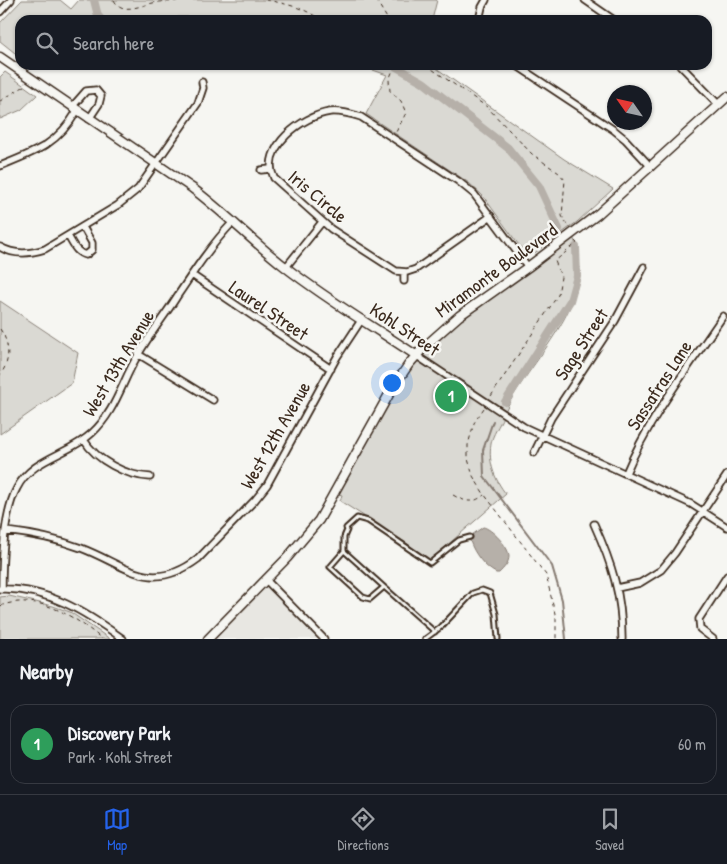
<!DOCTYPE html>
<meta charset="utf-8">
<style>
body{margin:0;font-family:"Patrick Hand",sans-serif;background:#20242c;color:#f1f3f6}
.compass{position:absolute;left:607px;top:85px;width:45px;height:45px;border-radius:50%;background:#171b24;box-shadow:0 1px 4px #0004;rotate:304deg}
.you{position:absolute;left:391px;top:382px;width:18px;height:18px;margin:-12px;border:4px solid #fff;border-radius:50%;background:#1a73e8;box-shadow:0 0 0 8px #1a73e833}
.badge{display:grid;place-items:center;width:32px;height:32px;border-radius:50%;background:#2563eb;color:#fff;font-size:16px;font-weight:700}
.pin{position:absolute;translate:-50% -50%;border:2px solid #fff;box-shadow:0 1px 5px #0006}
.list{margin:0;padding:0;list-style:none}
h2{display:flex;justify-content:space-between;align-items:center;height:65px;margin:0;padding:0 20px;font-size:21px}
h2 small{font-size:16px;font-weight:400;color:#9ea1a6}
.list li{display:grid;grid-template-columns:32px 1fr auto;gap:15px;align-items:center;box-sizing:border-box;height:80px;margin:0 10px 10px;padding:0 10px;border:1px solid #363941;border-radius:15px}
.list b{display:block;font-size:19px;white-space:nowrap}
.list p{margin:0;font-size:16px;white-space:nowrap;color:#9ea1a6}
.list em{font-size:16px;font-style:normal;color:#9ea1a6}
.icon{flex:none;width:28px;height:28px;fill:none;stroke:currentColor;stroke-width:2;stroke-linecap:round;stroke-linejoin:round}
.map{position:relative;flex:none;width:727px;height:639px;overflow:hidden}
.search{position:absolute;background:#171b24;box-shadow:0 1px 4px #0004;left:15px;right:15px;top:15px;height:55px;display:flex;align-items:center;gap:12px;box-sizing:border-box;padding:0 18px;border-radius:15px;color:#9ea1a6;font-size:19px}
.sheet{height:155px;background:#171b24}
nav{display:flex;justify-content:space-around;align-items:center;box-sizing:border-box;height:70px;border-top:1px solid #363941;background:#171b24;font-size:14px;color:#9ea1a6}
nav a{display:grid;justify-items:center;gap:2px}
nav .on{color:#2563eb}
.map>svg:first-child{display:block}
.built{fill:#e8e7e2}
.green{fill:#dad9d3;stroke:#8a8278}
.water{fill:#b6b0a9;stroke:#857a71}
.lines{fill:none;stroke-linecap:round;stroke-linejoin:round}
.stream{stroke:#857a71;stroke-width:2}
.canal{stroke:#b6b0a9;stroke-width:8}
.lane-casing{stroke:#3b2a1e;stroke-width:7}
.street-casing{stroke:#3b2a1e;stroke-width:9}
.secondary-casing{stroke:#3b2a1e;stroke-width:11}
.path{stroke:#3b2a1e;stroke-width:1;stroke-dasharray:4 4;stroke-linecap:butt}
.lane{stroke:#f6f6f2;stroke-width:3}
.street{stroke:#f6f6f2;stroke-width:5.5}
.secondary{stroke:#f6f6f2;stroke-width:8}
.labels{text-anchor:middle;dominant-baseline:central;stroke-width:5;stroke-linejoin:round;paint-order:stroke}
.street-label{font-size:19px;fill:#3b2a1e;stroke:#f6f6f2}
</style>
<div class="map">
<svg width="727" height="639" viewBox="0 0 727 639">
<rect width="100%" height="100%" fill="#f6f6f2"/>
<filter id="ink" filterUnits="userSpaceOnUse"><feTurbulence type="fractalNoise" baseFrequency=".02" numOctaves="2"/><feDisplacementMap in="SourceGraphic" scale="10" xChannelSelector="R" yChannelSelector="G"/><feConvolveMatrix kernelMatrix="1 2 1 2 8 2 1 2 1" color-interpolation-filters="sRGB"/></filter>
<g filter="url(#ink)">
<path class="built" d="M266,580L324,639H208Z"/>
<path class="green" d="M22,0H60L71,9L79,0H437L432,20H20V57L0,41V23Z
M359,65H432L564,159L613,189L577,222L536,252L532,253L524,252L483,196L469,183L366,114L387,75Z
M5,72L37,95L21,110L0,119V77Z
M572,235C604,300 526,361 503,416C500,425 492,435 491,444C488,463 495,480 506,494L429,561L408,544L340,501L342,495L336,493L374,421L424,347Z
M0,301L78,353L72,383L0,434Z
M9,596L53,606L70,612L110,639H0V597Z"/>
<path class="water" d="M483,527C491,528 509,547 509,556C509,563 504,568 499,573H496C484,567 474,553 470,541L472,535Z"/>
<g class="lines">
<path class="stream" d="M493,421L483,450L484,476L552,566L562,600L566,639"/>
<path class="canal" d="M94,0L98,16L102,20
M180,20H212
M393,65L423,82L508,148L539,186L559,229
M505,402L570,301L577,276L576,247"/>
<g class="lane-casing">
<path id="lane" d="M344,551V537L347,530L346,528L357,518L368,521L377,527L430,563L459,540L470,537
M344,551L384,587L370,599L363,597L330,567Z
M384,587L435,632
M425,639L441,627L473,593L482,590L490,593L496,614L498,639"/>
</g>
<g class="street-casing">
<path id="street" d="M585,0L614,20
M0,12L11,0
M479,20L482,7L486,0
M516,65L614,130L625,139L651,167
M680,65L719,105
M72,107L86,91L96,90L101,96L99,104L89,119
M0,166C35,152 57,145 77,111
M261,170L271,169
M491,216L416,269L407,272L396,271L331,229L274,178C260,148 302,116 330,112C341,111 351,114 361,117L458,181L474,194L528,267
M68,236C73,244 76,253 86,255L92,250V243L83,227
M0,247C14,255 30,254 45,249L118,205L138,189L198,103L203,88L202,82
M286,267L322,222
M192,275L331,369
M404,281V272
M138,354L213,400
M417,356L524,427L691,504L727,527
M84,440C96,460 126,476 150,477
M534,453L551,418L615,321L644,267
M626,473C650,416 689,367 723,316
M594,524C612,564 622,595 622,639
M6,531C31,534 57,539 81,548C126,565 150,595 198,559L255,500L267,485L337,357L362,319
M266,580L324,639
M617,588L640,583L661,570L675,553L727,475
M0,589C47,587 87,613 123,639
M2,589C2,561 3,513 17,488C32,458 69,455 92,433C116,411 122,381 138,355C149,335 164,317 176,298C194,271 211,245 233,222
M713,639L700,629L699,619L727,576"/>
</g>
<g class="secondary-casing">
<path id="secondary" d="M0,57L192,188C224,212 252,241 284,266C326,299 372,326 417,356
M208,639L287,558L319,520L392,389L409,364L424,347L459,316L528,267L598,214L727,97"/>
</g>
<path class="path" d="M114,0C123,17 144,3 159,2C166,1 172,3 179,0
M266,0C283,3 307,8 320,20
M376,0L388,20
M395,65L389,80L390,91L401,101L406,113L396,132
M426,65L487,107L532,154L559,173L565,180L562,216L569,228
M0,101L23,87L25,82
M0,329C10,343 11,361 0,375
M491,396L558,295L561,277L555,261L577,243L575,241
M484,408L474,423L468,445V459L473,476L484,494L546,575L556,618V639
M453,495C465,502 473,504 484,495
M0,606C38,592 74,616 102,639"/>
<use href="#lane" class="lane"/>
<use href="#street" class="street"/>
<use href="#secondary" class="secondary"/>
</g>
</g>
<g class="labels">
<g class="street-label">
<text transform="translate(318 196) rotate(40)">Iris Circle</text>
<text transform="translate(496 270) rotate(-36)">Miramonte Boulevard</text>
<text transform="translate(269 310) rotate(34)">Laurel Street</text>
<text transform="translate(405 329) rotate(34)">Kohl Street</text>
<text transform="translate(581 344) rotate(-57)">Sage Street</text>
<text transform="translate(118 363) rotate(-59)">West 13th Avenue</text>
<text transform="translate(659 385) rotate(-57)">Sassafras Lane</text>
<text transform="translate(275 435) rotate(-60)">West 12th Avenue</text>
</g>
</g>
</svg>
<svg class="compass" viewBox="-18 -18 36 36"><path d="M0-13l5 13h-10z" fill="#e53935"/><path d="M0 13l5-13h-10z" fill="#9ea1a6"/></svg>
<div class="you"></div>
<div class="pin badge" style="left:451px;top:396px;background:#2e9e5b">1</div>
<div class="search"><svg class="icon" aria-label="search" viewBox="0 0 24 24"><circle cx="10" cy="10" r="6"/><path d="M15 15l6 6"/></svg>Search here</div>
</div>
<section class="sheet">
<h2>Nearby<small></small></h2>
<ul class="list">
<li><span class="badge" style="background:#2e9e5b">1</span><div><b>Discovery Park</b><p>Park · Kohl Street</p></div><em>60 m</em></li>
</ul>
</section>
<nav>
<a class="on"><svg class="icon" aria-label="map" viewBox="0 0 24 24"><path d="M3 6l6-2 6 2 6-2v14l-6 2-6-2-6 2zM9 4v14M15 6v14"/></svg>Map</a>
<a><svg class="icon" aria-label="directions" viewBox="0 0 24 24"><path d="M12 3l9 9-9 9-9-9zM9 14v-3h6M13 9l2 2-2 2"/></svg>Directions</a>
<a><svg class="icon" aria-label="saved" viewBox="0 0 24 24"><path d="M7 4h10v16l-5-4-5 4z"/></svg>Saved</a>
</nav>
